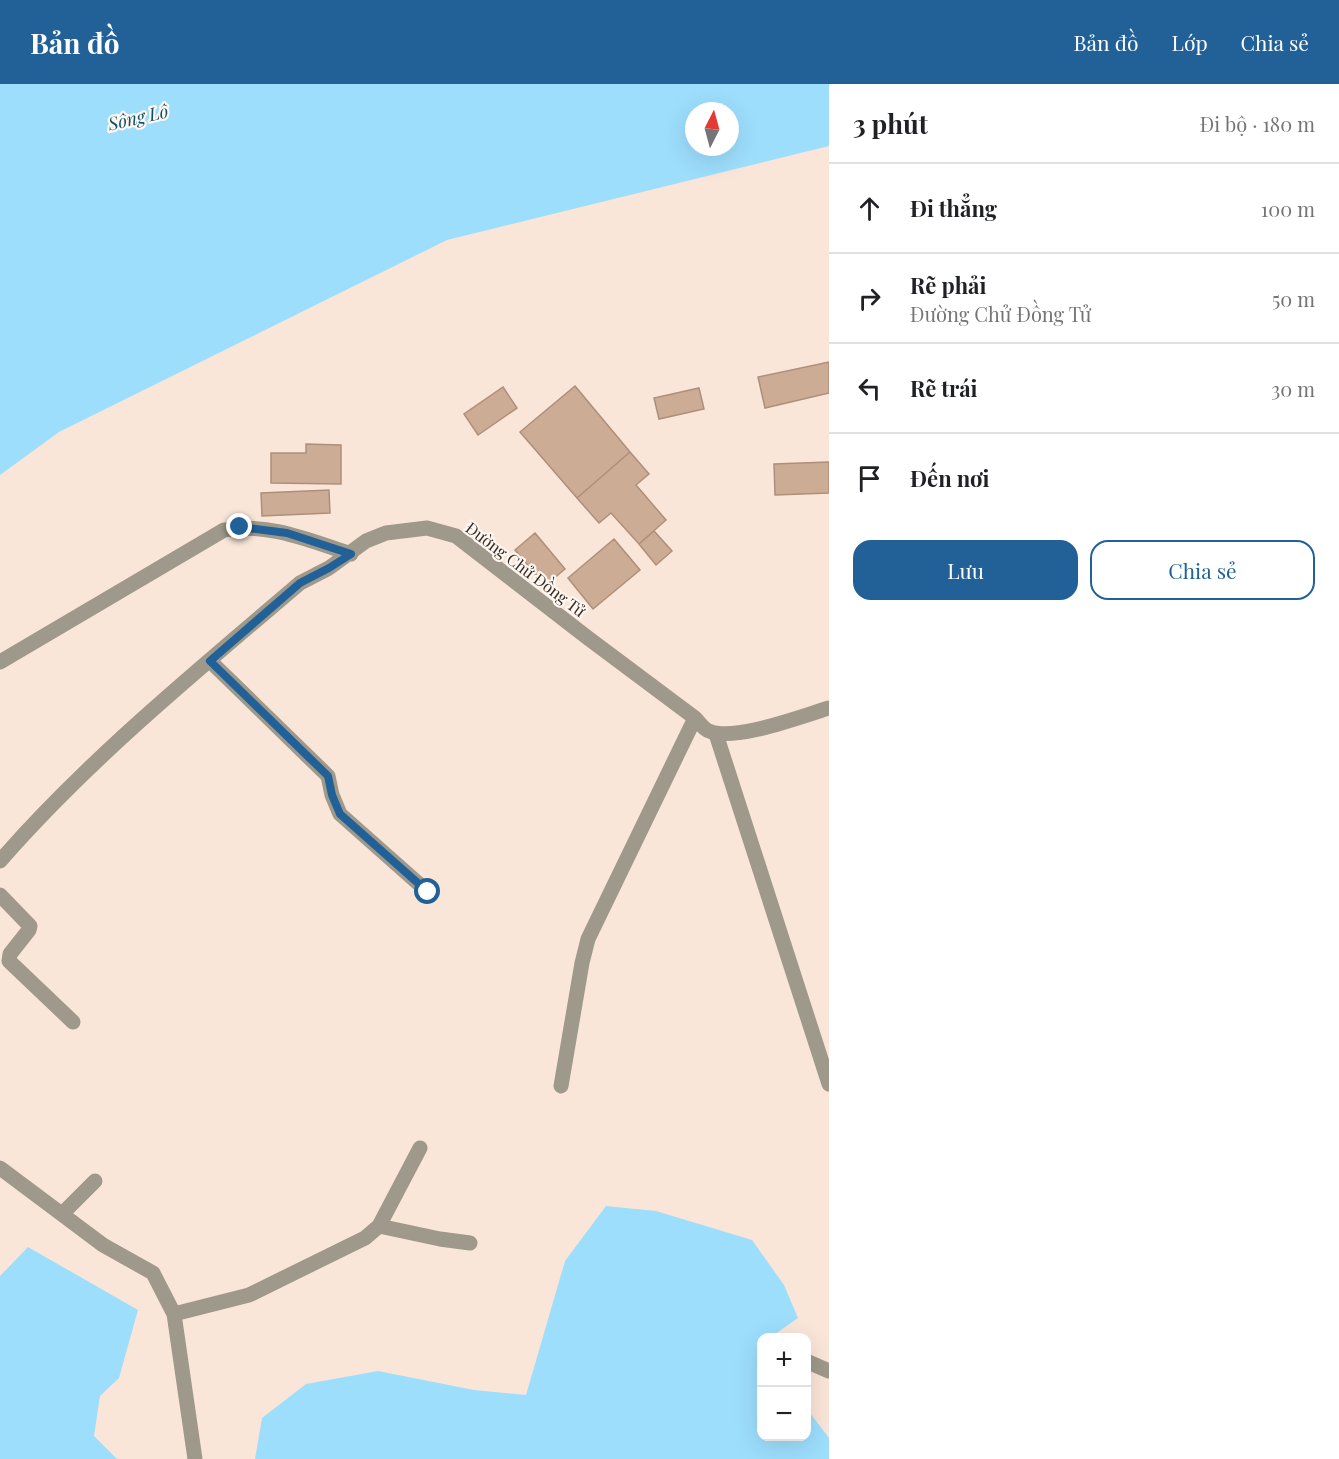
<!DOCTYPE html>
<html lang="vi">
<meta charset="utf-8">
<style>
body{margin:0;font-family:"Playfair Display",serif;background:#f2f2f2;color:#202124}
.controls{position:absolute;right:18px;bottom:18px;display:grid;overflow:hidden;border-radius:12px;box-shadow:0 6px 24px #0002}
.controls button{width:54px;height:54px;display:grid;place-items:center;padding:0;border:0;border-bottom:2px solid #e0e0e0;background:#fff;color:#202124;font:30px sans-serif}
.compass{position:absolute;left:685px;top:18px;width:54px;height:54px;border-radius:50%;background:#fff;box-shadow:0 6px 24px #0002;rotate:6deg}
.stop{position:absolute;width:18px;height:18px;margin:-14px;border:4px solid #226198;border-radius:50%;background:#fff}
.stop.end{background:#226198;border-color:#fff;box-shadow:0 2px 6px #0008}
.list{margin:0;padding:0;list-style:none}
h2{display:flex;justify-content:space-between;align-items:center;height:78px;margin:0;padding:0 24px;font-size:26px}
h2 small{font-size:20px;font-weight:400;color:#757577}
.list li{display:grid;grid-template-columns:39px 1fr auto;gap:18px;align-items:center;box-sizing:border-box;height:90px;padding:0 24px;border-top:2px solid #e0e0e0}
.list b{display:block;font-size:22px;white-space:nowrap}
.list p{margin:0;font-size:20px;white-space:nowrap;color:#757577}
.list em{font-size:20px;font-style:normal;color:#757577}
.actions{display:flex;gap:12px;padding:18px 24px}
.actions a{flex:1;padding:14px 0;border:2px solid #226198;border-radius:18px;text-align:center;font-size:21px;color:#226198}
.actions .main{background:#226198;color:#fff}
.icon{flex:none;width:33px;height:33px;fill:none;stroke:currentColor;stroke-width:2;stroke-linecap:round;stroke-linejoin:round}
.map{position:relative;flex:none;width:829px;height:1375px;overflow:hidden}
header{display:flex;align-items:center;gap:36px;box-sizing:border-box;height:84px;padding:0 30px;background:#226198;color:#fff}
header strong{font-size:28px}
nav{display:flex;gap:33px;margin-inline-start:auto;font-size:21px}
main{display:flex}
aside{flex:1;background:#fff}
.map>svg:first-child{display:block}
.water{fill:#9ddefd;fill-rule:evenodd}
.building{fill:#ccac95;stroke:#ae8f79;stroke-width:1.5}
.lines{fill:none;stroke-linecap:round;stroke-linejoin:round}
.minor{stroke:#9e998a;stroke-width:15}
.route{stroke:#226198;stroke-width:8}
.labels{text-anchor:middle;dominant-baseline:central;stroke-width:4.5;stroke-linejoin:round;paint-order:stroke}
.street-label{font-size:16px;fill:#362a21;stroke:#fdf6f1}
.water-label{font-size:18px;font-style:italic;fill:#0a506a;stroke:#fdf6f1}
</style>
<header>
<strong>Bản đồ</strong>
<nav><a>Bản đồ</a><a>Lớp</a><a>Chia sẻ</a></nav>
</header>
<main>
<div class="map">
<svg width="829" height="1375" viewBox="0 0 829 1375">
<rect width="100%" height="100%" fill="#fae6d8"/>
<path class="water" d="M0,0H829V62L447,156L59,348L0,391ZM694,27H730V63H694Z
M606,1122L656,1127L752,1156L784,1201L798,1234L771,1253L762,1254L761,1260L758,1263L762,1268V1352H806L807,1325L829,1354V1375H255L262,1334L306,1300L378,1287L474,1306L526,1311L565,1177Z
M28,1163L138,1226L119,1294L100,1312L94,1352L117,1375H0V1192Z"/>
<path class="building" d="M829,278V309L765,324L758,293Z
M575,302L630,368L577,414L520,348Z
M503,303L517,324L478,351L464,330Z
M699,304L704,325L659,335L654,314Z
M306,360L341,361V400L271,399V369H306Z
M630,368L649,390L636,401L666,436L639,460L611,429L599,439L577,414Z
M829,378V409L775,411L774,380Z
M329,406L330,429L262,432L261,409Z
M654,447L672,467L656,481L639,460Z
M535,449L565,485L545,502L515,466Z
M614,455L640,486L593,525L568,494Z"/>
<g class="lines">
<path class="minor" d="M210,577L328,692L332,711L340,730L428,808
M0,578L224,446C267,438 311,457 351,470
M716,650L829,1000
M0,777C90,674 196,588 300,499L329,484L366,457L386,449L427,444L456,452L588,554L695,634C700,639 703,645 709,647C734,658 802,632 829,624
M0,811L30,842L29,846L10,870L9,877L73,938
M561,1002L582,879L588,855L695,634
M0,1084L103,1161L153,1189L174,1230L195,1375
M62,1130L95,1097
M379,1142L440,1155L470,1159
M174,1230L249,1211L365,1154L379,1142L420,1064
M806,1277L829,1287"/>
</g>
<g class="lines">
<path class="route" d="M240,443L287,449L351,470L329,484L300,499L210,577L328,692L332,711L340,730L428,808"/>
</g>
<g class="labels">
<g class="street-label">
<text transform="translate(526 485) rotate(37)">Đường Chử Đồng Tử</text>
</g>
<g class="water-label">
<text transform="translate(138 33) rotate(-13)">Sông Lô</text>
</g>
</g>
</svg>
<div class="controls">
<button>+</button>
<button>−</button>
</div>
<svg class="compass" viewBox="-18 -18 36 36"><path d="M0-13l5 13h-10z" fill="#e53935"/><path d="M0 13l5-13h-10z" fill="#757577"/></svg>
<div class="stop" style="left:428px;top:808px"></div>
<div class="stop end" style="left:240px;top:443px"></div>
</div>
<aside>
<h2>3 phút<small>Đi bộ · 180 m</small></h2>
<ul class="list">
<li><svg class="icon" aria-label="ahead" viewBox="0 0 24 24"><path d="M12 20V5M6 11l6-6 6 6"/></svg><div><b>Đi thẳng</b></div><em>100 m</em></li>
<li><svg class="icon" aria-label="right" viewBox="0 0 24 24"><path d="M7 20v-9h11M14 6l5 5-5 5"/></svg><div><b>Rẽ phải</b><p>Đường Chử Đồng Tử</p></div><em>50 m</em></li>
<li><svg class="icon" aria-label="left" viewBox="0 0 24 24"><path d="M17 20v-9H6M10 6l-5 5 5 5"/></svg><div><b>Rẽ trái</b></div><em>30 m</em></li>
<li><svg class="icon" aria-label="arrive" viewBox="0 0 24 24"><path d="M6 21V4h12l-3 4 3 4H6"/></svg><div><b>Đến nơi</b></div></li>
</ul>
<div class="actions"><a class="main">Lưu</a><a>Chia sẻ</a></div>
</aside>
</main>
